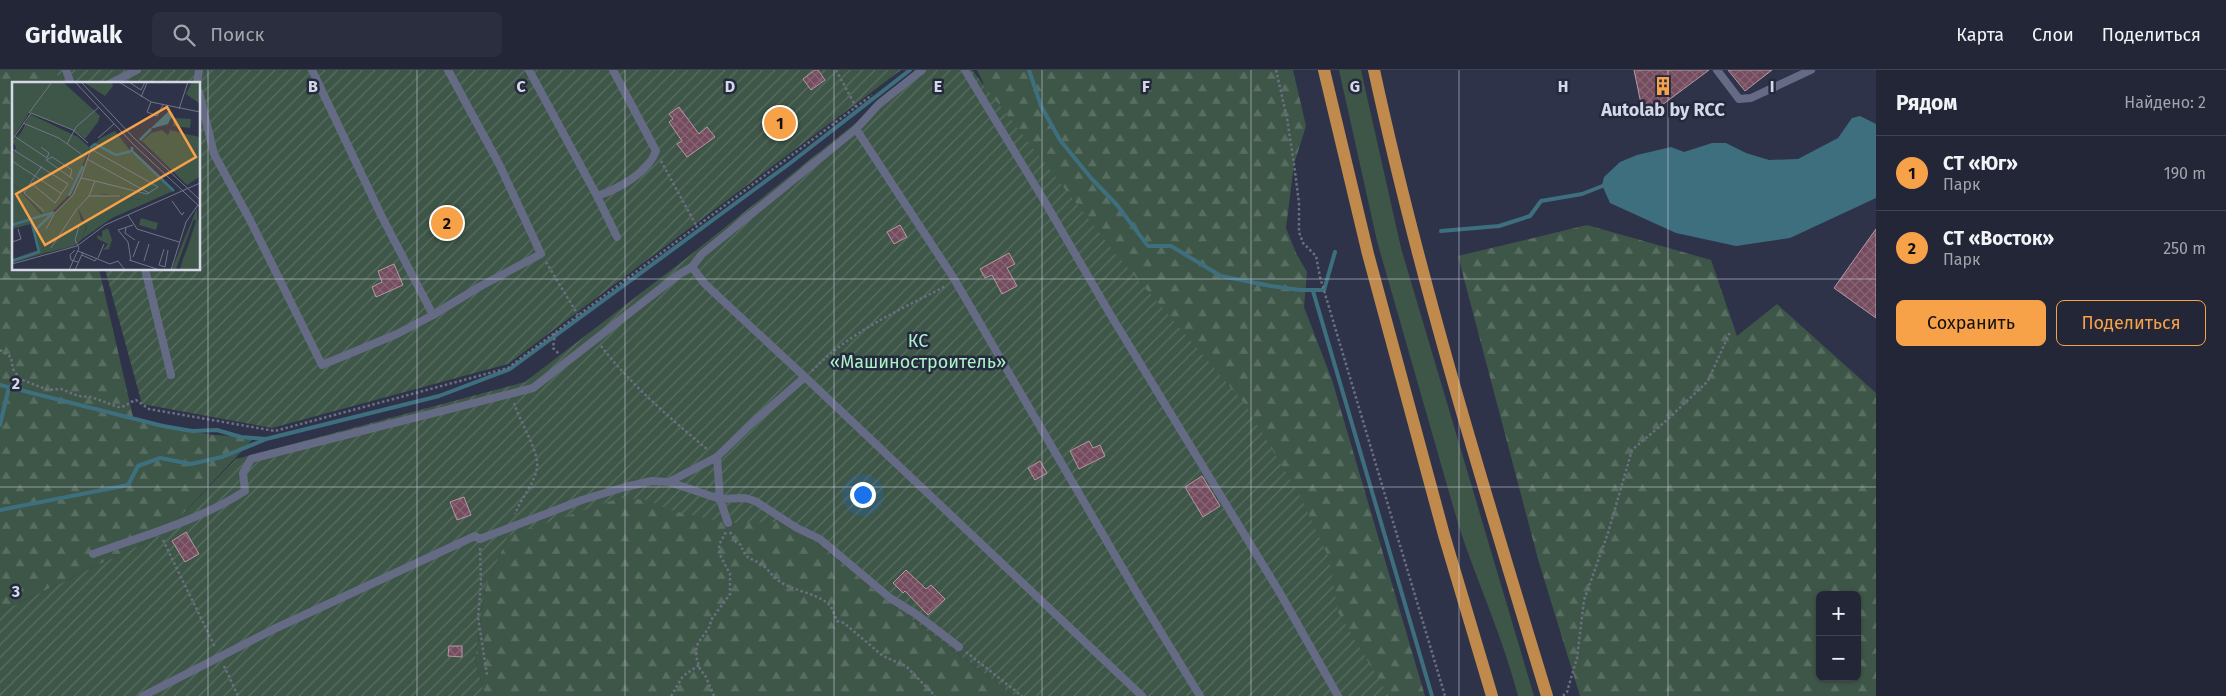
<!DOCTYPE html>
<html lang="ru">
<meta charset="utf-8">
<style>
body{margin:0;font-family:"Fira Sans",sans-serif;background:#2a2e3f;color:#f1f3f6}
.controls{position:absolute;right:15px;bottom:15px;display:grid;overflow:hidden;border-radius:8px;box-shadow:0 1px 4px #0004}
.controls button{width:45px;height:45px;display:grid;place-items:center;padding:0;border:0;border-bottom:1px solid #3f4352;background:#222637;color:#f1f3f6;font:25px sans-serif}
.you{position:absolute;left:862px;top:424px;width:18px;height:18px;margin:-12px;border:4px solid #fff;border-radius:50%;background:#1a73e8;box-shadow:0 0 0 8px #1a73e833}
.badge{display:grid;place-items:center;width:32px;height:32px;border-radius:50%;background:#f7a149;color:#111;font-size:16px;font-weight:700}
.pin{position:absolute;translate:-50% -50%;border:2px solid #fff;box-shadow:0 1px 5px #0006}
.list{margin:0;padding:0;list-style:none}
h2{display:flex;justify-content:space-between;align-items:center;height:65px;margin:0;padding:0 20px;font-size:21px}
h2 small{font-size:16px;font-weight:400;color:#a2a5ad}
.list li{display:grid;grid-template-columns:32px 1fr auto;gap:15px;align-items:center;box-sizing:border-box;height:75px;padding:0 20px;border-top:1px solid #3f4352}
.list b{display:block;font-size:19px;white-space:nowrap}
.list p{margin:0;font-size:16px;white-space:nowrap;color:#a2a5ad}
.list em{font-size:16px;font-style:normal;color:#a2a5ad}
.actions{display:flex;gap:10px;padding:15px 20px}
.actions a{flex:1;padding:11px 0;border:1px solid #f7a149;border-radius:8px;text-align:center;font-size:18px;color:#f7a149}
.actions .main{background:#f7a149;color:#111}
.icon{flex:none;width:28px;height:28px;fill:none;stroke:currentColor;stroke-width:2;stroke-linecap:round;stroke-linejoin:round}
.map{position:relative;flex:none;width:1876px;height:626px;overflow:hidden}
header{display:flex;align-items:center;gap:30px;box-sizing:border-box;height:70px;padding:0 25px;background:#222637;border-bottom:1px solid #3f4352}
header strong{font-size:24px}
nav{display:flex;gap:28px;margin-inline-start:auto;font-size:18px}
.search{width:350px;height:45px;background:#2a2e3f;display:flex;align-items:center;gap:12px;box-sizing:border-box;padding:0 18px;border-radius:8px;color:#a2a5ad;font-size:19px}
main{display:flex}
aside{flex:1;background:#222637}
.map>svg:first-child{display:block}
.green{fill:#3e5647}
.forest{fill:url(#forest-firs);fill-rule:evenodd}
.garden{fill:url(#garden-furrows)}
.water{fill:#3e6f7f}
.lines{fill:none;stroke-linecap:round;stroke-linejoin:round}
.stream{stroke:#3e6f7f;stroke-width:4}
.building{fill:url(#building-cross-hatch);stroke:#b698a4}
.path{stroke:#6b6f82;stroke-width:2.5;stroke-dasharray:2.5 2.5;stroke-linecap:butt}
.lane{stroke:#656b84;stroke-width:8}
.primary{stroke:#c18a4d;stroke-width:12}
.grid{fill:none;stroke:#d5d9e7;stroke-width:1;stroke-opacity:0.55}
.labels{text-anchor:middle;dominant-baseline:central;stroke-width:5;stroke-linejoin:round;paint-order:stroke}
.poi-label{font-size:18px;font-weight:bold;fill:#d5d9e7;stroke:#24293e}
.park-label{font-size:18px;fill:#adf1c7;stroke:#24293e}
.inset-river{fill:none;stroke:#3e6f7f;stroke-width:2.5}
.inset-road{fill:none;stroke:#717588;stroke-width:1}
.view{fill:#f7a149;fill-opacity:0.15;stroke:#f7a149;stroke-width:2.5}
.inset-edge{fill:none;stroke:#d5d9e7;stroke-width:2.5}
.grid-label{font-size:16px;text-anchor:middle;font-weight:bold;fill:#d5d9e7;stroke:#24293e;stroke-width:5;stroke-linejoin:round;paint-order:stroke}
</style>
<header>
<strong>Gridwalk</strong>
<div class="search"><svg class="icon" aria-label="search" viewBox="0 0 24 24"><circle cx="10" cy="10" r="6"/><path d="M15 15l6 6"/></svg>Поиск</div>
<nav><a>Карта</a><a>Слои</a><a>Поделиться</a></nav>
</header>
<main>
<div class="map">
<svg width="1876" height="626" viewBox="0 0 1876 626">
<defs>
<pattern id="forest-firs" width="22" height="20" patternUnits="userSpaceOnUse" patternTransform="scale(1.25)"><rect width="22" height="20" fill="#3e5647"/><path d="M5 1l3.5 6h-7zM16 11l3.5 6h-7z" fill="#596e62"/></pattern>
<pattern id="garden-furrows" width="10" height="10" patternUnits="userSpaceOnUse" patternTransform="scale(1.25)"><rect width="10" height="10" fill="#3e5647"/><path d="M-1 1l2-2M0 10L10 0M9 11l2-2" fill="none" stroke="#596e62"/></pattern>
<pattern id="building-cross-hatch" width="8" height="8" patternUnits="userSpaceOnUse" patternTransform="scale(1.25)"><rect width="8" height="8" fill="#744c5d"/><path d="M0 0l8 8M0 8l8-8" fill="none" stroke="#876574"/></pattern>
</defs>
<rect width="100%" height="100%" fill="#2e3349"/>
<path class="green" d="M1339,0H1361L1401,178L1534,626H1518C1503,568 1478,514 1459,457L1377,171Z"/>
<path class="forest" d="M0,0H56L59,14H14V199H99L134,351L213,365L255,367L165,463L0,542Z
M977,0H1293L1306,56L1294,94L1286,158L1296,183L1307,202L1304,237L1332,310L1425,626H1338L1007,62Z
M1587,155L1711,190L1737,266L1777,234L1876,323V626H1580L1538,489L1458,186ZM1820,525H1857V607H1820Z
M655,374L817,473L889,532L1014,626H485L475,590L485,519L508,466Z"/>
<path class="garden" d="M56,0H901L508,294L272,358L142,334L105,199H199V14H59Z
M922,0H972L1115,183L1245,334L1300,426L1329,488L1338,542L1389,626H1014L889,532L817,473L781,452L728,453L673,441L647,430L620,428L508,466L485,519L475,590L485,626H0V542L165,463L236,389L525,312L684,190Z"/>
<path class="water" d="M1860,46L1876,54V128L1790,168L1736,176L1676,163L1610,133L1602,115L1604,107L1620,92L1637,85L1671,77L1684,82L1712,73H1726L1746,83L1769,90L1798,89L1838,68L1852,48Z"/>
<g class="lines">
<path class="stream" d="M1029,0L1041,36L1060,70L1091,108L1117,135L1148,176H1171L1221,206L1271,216L1300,220H1324L1335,182
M1441,161L1499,156L1530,146L1541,131L1582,124L1605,115
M1313,221L1432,626
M0,315L163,356L192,361L217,360L241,367L266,369L439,326L510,299L789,94L910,0
M0,355L9,317
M0,440L128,415L138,396L160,388L191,394L222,387L264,370"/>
</g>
<path class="building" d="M815,0H818L825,10L811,20L803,9Z
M1634,0H1709L1662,35L1664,43L1644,48Z
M1728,0H1772L1745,21Z
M679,37L699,64L707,57L715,67L687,87L677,74L682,71L669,52L673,49L669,44Z
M900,155L907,167L894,174L887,162Z
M1876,159V248L1834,218Z
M1009,183L1015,194L1007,198L1017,216L1002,224L992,205L985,208L980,199Z
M394,194L403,215L376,227L372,217L382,212L378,201Z
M1089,371L1093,378L1100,375L1105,386L1079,399L1070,381Z
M1040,391L1047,403L1035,410L1028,398Z
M1202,406L1220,436L1203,447L1185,417Z
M464,427L471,445L457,450L450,432Z
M186,462L199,484L185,492L172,471Z
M906,500L926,519L931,515L945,529L928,545L905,521L903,523L893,513Z
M449,576H462V587L448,586Z"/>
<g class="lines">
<path class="path" d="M836,0L856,37
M1276,0L1287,48L1294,94L1299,133V162L1303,173L1316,186L1320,207L1445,626
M661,91L697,157
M546,192L578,245
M555,263L553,278L560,285
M601,276C631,315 671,349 708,380
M0,280L11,287L13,299L20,309L48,320L61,319L78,326L91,327L118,337L125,336L131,332L136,330L149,339L275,361L508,298L872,25
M812,301C848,263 899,240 946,216
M514,333C519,350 540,383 537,398C534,415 521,428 515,444
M730,462L736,472L741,475C746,491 751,487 762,495C769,499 772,507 779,511C792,521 822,524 831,537C833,541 835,546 837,551L844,553L883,586L906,596L935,626
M163,470L215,577
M480,478L481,514L478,547L487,605
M966,582L1022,626
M224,596L238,626
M671,626L683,606L699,595
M714,626L706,607L700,599L697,590L696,580L698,573L710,556L711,550L730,524V504L720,485L719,475L726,462
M1563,626L1567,622L1577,588L1584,530L1608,463L1632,380L1667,350L1708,311L1730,262"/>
<path class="lane" d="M66,0L71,14
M312,0L381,145L433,245
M529,0L597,126
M613,0L656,81C648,103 618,119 597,126L617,167
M965,0L1042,127L1110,244L1280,523L1338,626
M1717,0L1739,29L1751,28L1811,0
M109,14L137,0
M197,14L199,0
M199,22L214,84L250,150L322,295L397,264L433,245L479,217L541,184L499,94L448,0
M856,59L953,207L1137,523L1200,626
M145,199L171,305
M805,307L705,214L692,197L702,184L856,59L879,34L922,0
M717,387L720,429L728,453
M669,412L720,429L745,428L755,431L797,458L820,469L890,528L916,544L959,577
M93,484C145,465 198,451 245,421L243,403L251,389L533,318L678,205L692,197
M143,626L274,559L475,466L480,469L582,430L625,417L652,411L669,412L717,387L751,354L805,307L1142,626"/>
<path class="primary" d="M1324,0L1368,184L1444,465L1492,626
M1374,0C1420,212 1484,419 1547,626"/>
</g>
<path class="grid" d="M208,0V626M417,0V626M625,0V626M834,0V626M1042,0V626M1251,0V626M1459,0V626M1668,0V626M0,209H1876M0,417H1876"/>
<defs>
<g id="building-bare" transform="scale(1.5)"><path d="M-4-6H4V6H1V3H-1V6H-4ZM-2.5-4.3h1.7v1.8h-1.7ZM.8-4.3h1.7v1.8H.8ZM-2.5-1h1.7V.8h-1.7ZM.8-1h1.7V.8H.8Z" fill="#f7a149" stroke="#24293e" stroke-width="2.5" paint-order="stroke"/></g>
</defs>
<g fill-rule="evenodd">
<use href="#building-bare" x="1663" y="16"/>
</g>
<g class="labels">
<g class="poi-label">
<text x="1663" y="40">Autolab by RCC</text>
</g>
<g class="park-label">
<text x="918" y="271">КС<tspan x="918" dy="21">«Машиностроитель»</tspan></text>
</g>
</g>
<g transform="translate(12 12)">
<rect width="188" height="188" fill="#2e3349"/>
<path d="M162,36L179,37L178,46L161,44ZM185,126L187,187H169L184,139L182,137L164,187H160ZM129,136L146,141L144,148L127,143Z" fill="#3e5647"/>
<path d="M0,0H51L88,34L86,40L73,57L61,48L17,31L0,57ZM100,0L101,4L93,14L73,1ZM180,0H187V21L174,12ZM150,48L156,53L158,48L187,55V95L175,103L130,59L139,51ZM103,49L120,71L161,109L100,136L70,157L75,144L61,116L87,112L130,118L79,66L89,56ZM0,100L31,134L41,130L39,142L29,156L33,171L0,181V177L26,168L19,142L0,147ZM187,136V187H168L171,177ZM96,146L100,158L97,167L91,168L96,162L86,157L85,153L90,155V149Z" fill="#3e5647"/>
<path d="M18,32L66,55L78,66L58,112L42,128L31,132L0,100V74L4,65L0,59L9,51ZM79,66L128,86L151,103L150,106L130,118L91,112L76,117L66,126L69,138L75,142L70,157L62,164L33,171L29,156L41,132L60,113Z" fill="#3e5647"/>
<path d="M157,29L161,32L156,42L138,47Z" fill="#3e6f7f"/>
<path class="inset-river" d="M128,58L139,47M78,66L83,62L104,73L120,69V65M121,70L162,109M57,114L71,84M0,143L42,130M22,149L40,132M0,179L27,170L19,138"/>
<path class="inset-road" d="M63,0L122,63L188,125M69,0L121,55L188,118M107,0L139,20L188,30M117,0L129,8L133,0M129,15L135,1M139,20L135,30L145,34L151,23M167,27L176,0M17,31L40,0M11,41L47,56L69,72M2,54L35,76L37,71L29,65M86,56L102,42M0,58L19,31L61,48L76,61M55,62L64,45L87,25M0,67L56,102L43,121L19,101M75,77L137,111M0,79L23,94L30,84M58,95L34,78L40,75L60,88L58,95L61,97M77,114H108M160,119L170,133L172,130M32,129L12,111L23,94L50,112M116,133L125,147L167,160M114,145L113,151L123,158M34,147L42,132L61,113L69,96M0,160L9,157L6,147M39,166L64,128L77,114L83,99L135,112L146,105L79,67L69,96L83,99M152,167L147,183L153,185L156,168M63,168L58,173L59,178L66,180M66,169L98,182L106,179L113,188M70,173L83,179L85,176M121,175L127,159M86,176L92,162M117,178L148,188M119,179L116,160L106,148L121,143M132,179L137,162M0,182L65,164L93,143L188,101M57,188L67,166L63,158L67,144M63,188L71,170M159,188L174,140L186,123"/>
<path class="view" d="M155,25L184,75L33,163L4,112Z"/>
<rect width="188" height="188" class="inset-edge"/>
</g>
<g class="grid-label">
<text x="313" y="22">B</text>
<text x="521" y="22">C</text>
<text x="730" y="22">D</text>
<text x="938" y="22">E</text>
<text x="1146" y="22">F</text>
<text x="1355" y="22">G</text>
<text x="1563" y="22">H</text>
<text x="1772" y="22">I</text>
<text x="16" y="319">2</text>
<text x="16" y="527">3</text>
</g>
</svg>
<div class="controls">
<button>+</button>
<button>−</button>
</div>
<div class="you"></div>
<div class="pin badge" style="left:780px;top:53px">1</div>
<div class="pin badge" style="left:447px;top:153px">2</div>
</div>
<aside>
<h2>Рядом<small>Найдено: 2</small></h2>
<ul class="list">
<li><span class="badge">1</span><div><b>СТ «Юг»</b><p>Парк</p></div><em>190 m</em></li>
<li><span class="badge">2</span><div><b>СТ «Восток»</b><p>Парк</p></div><em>250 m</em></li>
</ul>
<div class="actions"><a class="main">Сохранить</a><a>Поделиться</a></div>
</aside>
</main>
